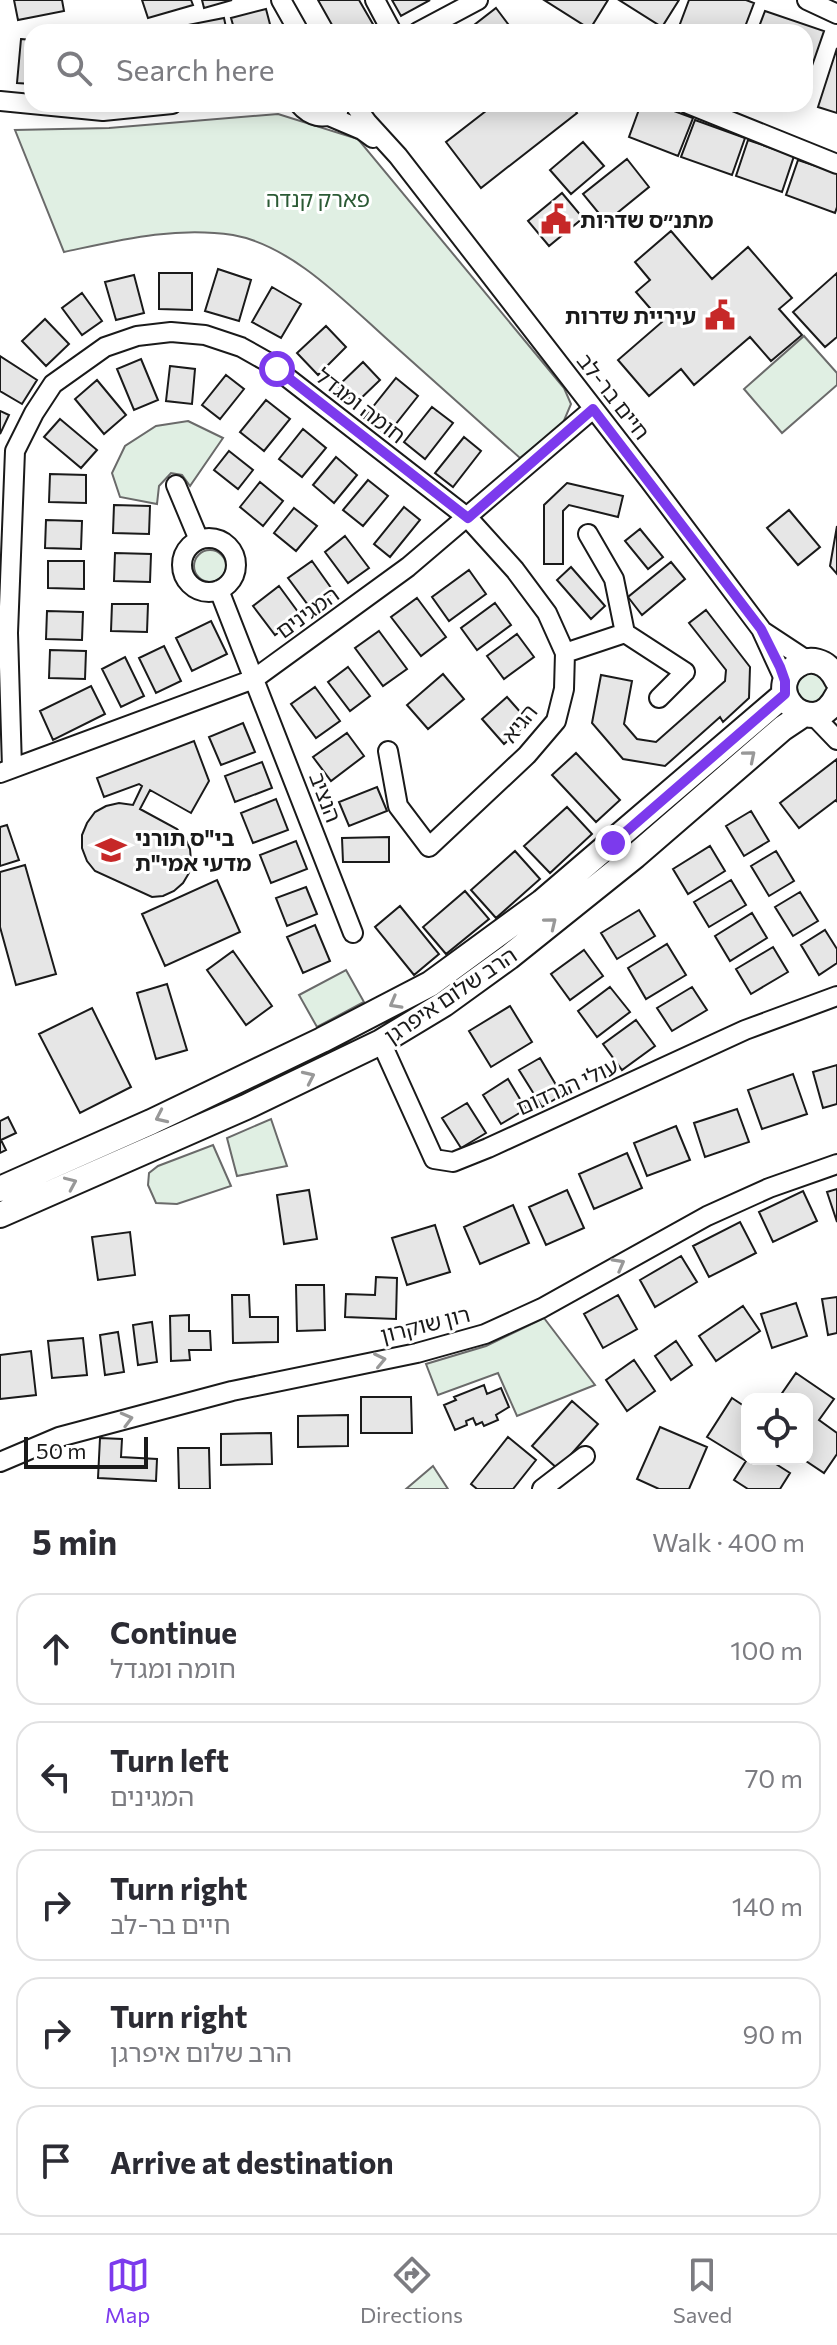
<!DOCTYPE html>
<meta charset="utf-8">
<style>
body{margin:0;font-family:Commissioner,"Noto Sans Hebrew",sans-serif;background:#f7f7f7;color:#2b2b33}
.controls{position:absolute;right:24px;bottom:24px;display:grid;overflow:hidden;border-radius:16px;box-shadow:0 4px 20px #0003}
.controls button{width:72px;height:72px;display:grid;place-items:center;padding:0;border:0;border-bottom:2px solid #e1e1e2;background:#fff;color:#2b2b33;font:40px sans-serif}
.scale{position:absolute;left:24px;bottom:20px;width:124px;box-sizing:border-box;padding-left:8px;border:4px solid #1a1a1a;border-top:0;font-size:22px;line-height:28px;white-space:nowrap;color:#1a1a1a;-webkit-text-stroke:6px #fff;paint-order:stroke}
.stop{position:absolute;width:24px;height:24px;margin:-18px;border:6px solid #7c3aed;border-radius:50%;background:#fff}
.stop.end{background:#7c3aed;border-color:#fff;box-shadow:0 2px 8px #0008}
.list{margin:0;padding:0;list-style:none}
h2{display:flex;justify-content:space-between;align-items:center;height:104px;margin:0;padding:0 32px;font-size:34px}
h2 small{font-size:26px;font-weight:400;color:#7c7c81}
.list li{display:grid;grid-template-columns:52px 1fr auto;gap:24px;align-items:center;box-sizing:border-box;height:112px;margin:0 16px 16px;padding:0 16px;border:2px solid #e1e1e2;border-radius:24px}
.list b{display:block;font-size:30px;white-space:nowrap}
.list p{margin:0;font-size:26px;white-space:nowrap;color:#7c7c81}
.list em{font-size:26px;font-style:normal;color:#7c7c81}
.icon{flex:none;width:44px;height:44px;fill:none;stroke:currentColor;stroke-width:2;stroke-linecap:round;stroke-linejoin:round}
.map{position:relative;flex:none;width:837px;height:1489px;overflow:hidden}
.search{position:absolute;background:#fff;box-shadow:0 4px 20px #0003;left:24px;right:24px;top:24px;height:88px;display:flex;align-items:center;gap:20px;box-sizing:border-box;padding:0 28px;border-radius:24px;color:#7c7c81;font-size:30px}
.sheet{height:744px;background:#fff}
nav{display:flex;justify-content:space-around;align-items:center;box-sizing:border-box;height:112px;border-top:2px solid #e1e1e2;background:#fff;font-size:22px;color:#7c7c81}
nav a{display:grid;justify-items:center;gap:4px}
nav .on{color:#7c3aed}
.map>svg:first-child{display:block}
.green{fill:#e0efe3;stroke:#6a6a6a;stroke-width:2}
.building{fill:#e6e6e6;stroke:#1a1a1a;stroke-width:2}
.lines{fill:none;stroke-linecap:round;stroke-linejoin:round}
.minor-casing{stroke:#1a1a1a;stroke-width:22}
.major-casing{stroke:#1a1a1a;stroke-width:28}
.minor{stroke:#fff;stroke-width:18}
.major{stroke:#fff;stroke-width:24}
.oneway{stroke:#989898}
.route{stroke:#7c3aed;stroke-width:10}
.labels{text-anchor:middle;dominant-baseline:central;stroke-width:6;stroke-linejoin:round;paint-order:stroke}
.park-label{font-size:22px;fill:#2b5a34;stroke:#fff}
.poi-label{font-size:22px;font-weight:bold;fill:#1a1a1a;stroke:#fff;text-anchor:start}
.street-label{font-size:22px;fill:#1a1a1a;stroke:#fff}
</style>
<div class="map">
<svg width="837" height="1489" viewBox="0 0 837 1489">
<rect width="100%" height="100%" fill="#fff"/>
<path class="green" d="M278,114L358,139L564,388L571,404L563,423L520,458C479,421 438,385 397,348C351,308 295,246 233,235C175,226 120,240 64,252L15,130L109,128Z
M804,336L837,373V385L782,433L744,389Z
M188,421L223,438L190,486L182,475L171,473L159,486L157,504L120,497L112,473L125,446L156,426Z
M194 566a16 16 0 1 1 32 0a16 16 0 1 1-32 0Z
M814,670L829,685C824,725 779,690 802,675C805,673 810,672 814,670Z
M346,970L364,1002L317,1027L299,995Z
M271,1119L287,1166L237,1176L227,1138Z
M213,1145L231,1186L177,1204L156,1203L148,1185L149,1173L158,1166Z
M544,1318L595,1385L517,1416L498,1373L438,1395L426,1364L486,1346Z
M433,1466L448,1489H406Z"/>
<path class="building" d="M14,0H62L64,11L18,20Z
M142,0H191L193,5L148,18Z
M202,0H232L204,8Z
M318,0H359L374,26L364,32H336Z
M392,0H430L401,16Z
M544,0H608L590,29Z
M619,0H679L662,27Z
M689,0H746L754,3L743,32H677Z
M496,8L514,32H465Z
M266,9L272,32H235L231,18Z
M765,11L824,31L805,86V32H757Z
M224,18L227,32H190L188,25Z
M139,26V32H106L105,29Z
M182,26L183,32H146V31Z
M21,39L32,40V84L17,83Z
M837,48V113L818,107Z
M495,104H570L577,113L481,188L446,142Z
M641,104H655L693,118L678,156L629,137Z
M695,120L745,138L732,175L681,157Z
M748,140L794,156L782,192L736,176Z
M583,142L604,166L571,194L550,170Z
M627,159L649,187L606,222L583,194Z
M798,160L837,173V207L835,213L786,195Z
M562,193L583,218L549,246L528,221Z
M671,231L712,279L748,247L792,298L779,309L802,335L771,361L750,337L694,385L681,369L649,396L618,360L662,322L636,292L650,280L635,262Z
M218,269L251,280L239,321L205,311Z
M159,273H192V310L159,309Z
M837,273V337L825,347L793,312Z
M134,275L144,313L116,320L105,282Z
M272,287L301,304L281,338L252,322Z
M82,293L102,321L82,335L62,308Z
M45,319L69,344L46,366L22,341Z
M326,326L346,347L318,375L297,353Z
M0,356L37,380L22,404L0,391Z
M141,359L158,400L134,410L117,369Z
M363,362L380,380L355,404L338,386Z
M170,366L195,369L192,404L166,401Z
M226,375L244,389L220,419L202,405Z
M396,378L418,396L387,435L364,418Z
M97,380L126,415L104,434L75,399Z
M266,400L290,419L264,451L240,432Z
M432,407L453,423L425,459L404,442Z
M0,411L9,415L0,434Z
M60,419L97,450L81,468L44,437Z
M303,429L326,448L302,477L279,459Z
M464,437L481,451L453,487L435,473Z
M229,451L253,470L238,489L214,470Z
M336,457L357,475L334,503L313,485Z
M50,474L86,475V503L49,502Z
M368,480L388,496L363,526L343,510Z
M260,482L283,501L263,526L240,507Z
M567,483L623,496L618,517L569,505L563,511V564H544V505Z
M114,505L150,506L149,534L113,533Z
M404,507L420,520L390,557L374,544Z
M294,508L317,526L296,551L274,533Z
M789,510L820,547L798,565L767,528Z
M46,520L82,521L81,549L45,548Z
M837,526V574L830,566Z
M640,529L663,557L648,569L625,541Z
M345,536L369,568L348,583L325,552Z
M115,553L151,554L150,582L114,581Z
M48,561H84V589L48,588Z
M312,561L334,592L311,609L288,578Z
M671,562L685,579L642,615L628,597Z
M571,567L605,606L591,619L557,580Z
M469,570L486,594L449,621L432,597Z
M279,586L301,616L275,635L253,606Z
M417,598L446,637L421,656L391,617Z
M495,603L511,625L477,650L461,628Z
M112,604H148L147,632L111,631Z
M706,610L750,667L749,698L723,722L720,717L665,766L623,759L592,723L601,675L632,681L624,724L637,739L656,742L725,681L726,670L689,623Z
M47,611L83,612L82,640L46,639Z
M211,621L227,654L192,671L176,638Z
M379,631L407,669L383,686L355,648Z
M517,634L534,657L504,679L487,656Z
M164,646L181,681L156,693L139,658Z
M50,650L86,651L85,679L49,678Z
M125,657L144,696L121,707L102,669Z
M348,667L370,696L350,711L328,682Z
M443,674L464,699L428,729L407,705Z
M91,686L105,714L53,740L40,711Z
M315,687L340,721L316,738L291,704Z
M507,697L529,722L504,744L482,719Z
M243,723L255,752L221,765L209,737Z
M347,733L364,756L331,781L313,757Z
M194,741L209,781L191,813L150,790L140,809L177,829L185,838L190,849L191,861L189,873L183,883L174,891L163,896L152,897L95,871L87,861L82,848V835L87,823L95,812L106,806L119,803L133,805L142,786L139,784L104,797L97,778Z
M576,753L620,800L596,822L552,775Z
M837,759V802L836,800L799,828L780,803Z
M262,762L272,788L235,802L225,776Z
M377,787L387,811L349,826L339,802Z
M276,799L288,830L253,843L241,813Z
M567,807L592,834L550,873L524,846Z
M751,811L769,841L744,856L726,826Z
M7,825L19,860L0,866V827Z
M389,837V862H343L342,838Z
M296,841L307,869L271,883L260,855Z
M710,846L725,871L688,894L673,869Z
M515,851L540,879L496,918L471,890Z
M776,851L794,881L769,896L751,866Z
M25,865L56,974L16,985L0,927V872Z
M217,880L240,932L165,966L142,914Z
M731,880L746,905L709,927L694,902Z
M306,887L317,914L287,926L276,898Z
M465,891L489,919L446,954L423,927Z
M800,892L818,921L793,936L775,907Z
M400,906L439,954L414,975L375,927Z
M639,910L655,936L617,959L601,933Z
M752,913L767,938L730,961L715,936Z
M315,925L330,961L303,973L287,937Z
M825,930L837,949V963L819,975L801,945Z
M667,944L686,975L646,999L628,968Z
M773,947L788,972L751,994L736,969Z
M584,950L603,976L570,1000L551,974Z
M233,951L272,1006L246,1025L207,970Z
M167,984L187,1050L156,1059L137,993Z
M610,987L630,1012L597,1037L578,1011Z
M692,987L707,1010L672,1031L657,1008Z
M510,1006L532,1042L491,1067L469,1031Z
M92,1008L131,1087L80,1113L39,1034Z
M636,1020L655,1046L622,1070L603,1044Z
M540,1058L562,1095L542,1107L519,1070Z
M837,1065V1104L823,1108L813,1072Z
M793,1074L807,1114L762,1129L748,1090Z
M508,1079L526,1109L501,1124L483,1095Z
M467,1103L486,1133L461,1148L442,1118Z
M737,1109L749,1142L705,1157L694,1123Z
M8,1117L16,1133L1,1140L6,1150L0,1153V1121Z
M676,1126L690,1160L647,1176L634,1143Z
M627,1153L642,1188L594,1209L579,1174Z
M837,1189V1222L827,1192Z
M309,1190L317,1239L284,1244L277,1195Z
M567,1190L584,1228L546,1245L529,1207Z
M803,1191L817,1221L773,1242L759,1212Z
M513,1205L529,1243L480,1264L464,1227Z
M740,1222L756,1253L709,1277L693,1246Z
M435,1225L450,1272L407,1285L392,1238Z
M130,1232L135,1275L98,1280L92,1237Z
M681,1256L697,1282L655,1307L640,1280Z
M376,1277L397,1278L396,1319L345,1317L346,1294L375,1295Z
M296,1285H324L325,1330L297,1331Z
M232,1295H249L250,1317H278V1342L233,1343Z
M618,1295L637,1329L603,1348L584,1314Z
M837,1297V1333L828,1335L822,1299Z
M796,1303L807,1336L772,1348L761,1314Z
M743,1306L760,1331L716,1361L699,1336Z
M189,1315V1331H210L211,1350H189L190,1360L171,1361L170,1316Z
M152,1322L157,1362L138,1365L133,1325Z
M118,1332L124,1372L105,1375L100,1335Z
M83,1338L87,1375L52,1378L48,1341Z
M676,1341L692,1365L671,1380L655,1356Z
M31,1351L36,1395L0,1399V1355Z
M634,1360L655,1391L627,1411L606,1380Z
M796,1373L834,1399L819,1420L837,1433V1454L824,1473L803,1459H807V1444L810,1439L807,1437V1399H778Z
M484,1385L487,1394L501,1388L509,1407L496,1415L498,1420L484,1426L482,1422L476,1425L473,1418L466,1421L467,1425L455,1430L444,1405L456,1400L454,1397Z
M361,1397H411L412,1433H361Z
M732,1398L747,1408V1459H768L790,1473L780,1489H748L734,1480L746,1461L707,1437Z
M572,1401L598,1424L558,1469L532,1446Z
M348,1415V1446L298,1447V1416Z
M660,1427L707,1447L689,1489H659L637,1479Z
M271,1433L272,1464L221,1465V1434Z
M508,1437L536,1460L513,1489H477L471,1484Z
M100,1438L122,1439L121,1457L157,1459L156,1481L98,1478Z
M178,1448H209L210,1489H179Z"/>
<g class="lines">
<g class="minor-casing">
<path id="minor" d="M281,0L299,32
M375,0L392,32
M807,0L837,14
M418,32L478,0
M0,101L103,111L172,104
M299,104C310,117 323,120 338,112
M354,104L367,122L398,156L649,480L761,629L785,681
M688,104L837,164
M329,116L362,130L373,138
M176,485L199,540
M588,534L614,579L625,633
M182 565a27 27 0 1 1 54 0a27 27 0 1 1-54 0Z
M219,590L353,933
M764,632L808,661
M565,653L625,633L685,672L659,698
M813,715L837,740
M12,768L8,633L15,451L34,413L53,384L105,347L137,336L171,332L205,335L241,347L266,361L468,518L515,570L547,613L565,653L564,689L556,721L527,755L429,847L398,806L388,751
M0,773L254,679L408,567L593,409
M381,1042L434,1159L453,1162L488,1148L745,1030L837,996
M0,1462L59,1437L232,1391L417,1353L485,1334L542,1308L707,1216L769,1188L837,1164
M542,1489L585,1456"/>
</g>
<g class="major-casing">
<path id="major" d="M837,680C816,637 766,676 791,705C796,712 805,715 814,715C825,714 832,706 837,696
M0,1189L151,1122L322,1040L430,984L542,902L785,694
M0,1215L246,1107L381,1042L444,1004L509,957L635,856L783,728L804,714"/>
</g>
<use href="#minor" class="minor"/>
<use href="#major" class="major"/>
</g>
<defs><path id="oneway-chevron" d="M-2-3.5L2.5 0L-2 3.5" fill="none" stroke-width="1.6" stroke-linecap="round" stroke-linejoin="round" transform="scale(2)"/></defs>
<g class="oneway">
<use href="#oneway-chevron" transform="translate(750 756) rotate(-40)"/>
<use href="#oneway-chevron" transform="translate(551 923) rotate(-39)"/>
<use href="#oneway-chevron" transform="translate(395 1003) rotate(151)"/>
<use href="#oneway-chevron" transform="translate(309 1077) rotate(-25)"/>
<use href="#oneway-chevron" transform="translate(161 1117) rotate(155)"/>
<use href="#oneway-chevron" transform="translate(71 1183) rotate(-24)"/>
<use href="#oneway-chevron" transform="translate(619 1264) rotate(-29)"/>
<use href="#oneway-chevron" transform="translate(380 1360) rotate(-12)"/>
<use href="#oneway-chevron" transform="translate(127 1419) rotate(-15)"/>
</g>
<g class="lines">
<path class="route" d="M277,369L468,518L593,409L761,629L780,667L785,681V694L613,843"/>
</g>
<defs>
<g id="civic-bare" transform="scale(2.4)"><path d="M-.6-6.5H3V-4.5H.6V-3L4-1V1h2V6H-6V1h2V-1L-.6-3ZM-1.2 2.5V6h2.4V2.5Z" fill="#c62828" stroke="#fff" stroke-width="2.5" paint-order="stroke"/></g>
<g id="school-bare" transform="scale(2.4)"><path d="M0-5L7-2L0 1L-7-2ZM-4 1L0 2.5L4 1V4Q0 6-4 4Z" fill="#c62828" stroke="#fff" stroke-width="2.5" paint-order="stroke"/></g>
</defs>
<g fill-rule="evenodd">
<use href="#civic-bare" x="556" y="219"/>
<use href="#civic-bare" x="720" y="315"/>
<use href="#school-bare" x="111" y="850"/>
</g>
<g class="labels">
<g class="park-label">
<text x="318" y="198">פארק קנדה</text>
</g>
<g class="poi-label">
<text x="580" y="219">מתנ״ס שדרות</text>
<text x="696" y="315" text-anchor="end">עיריית שדרות</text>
<text x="135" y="837">בי"ס תורני<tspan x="135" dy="25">מדעי אמי"ת</tspan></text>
</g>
<g class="street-label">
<text transform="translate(614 396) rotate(52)">חיים בר-לב</text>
<text transform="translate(361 405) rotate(38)">חומה ומגדל</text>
<text transform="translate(307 612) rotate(-36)">המגינים</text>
<text transform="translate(519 723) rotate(-51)">הגיא</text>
<text transform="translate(326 797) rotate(69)">הנציב</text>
<text transform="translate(450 995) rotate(-34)">הרב שלום איפרגן</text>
<text transform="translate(567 1086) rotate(-24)">עולי הגרדום</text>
<text transform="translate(425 1324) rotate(-14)">רון שוקרון</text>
</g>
</g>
</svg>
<div class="controls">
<button><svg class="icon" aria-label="locate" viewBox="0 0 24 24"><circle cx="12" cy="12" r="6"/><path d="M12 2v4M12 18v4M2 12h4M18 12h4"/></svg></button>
</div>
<div class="scale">50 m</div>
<div class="stop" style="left:277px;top:369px"></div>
<div class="stop end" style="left:613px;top:843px"></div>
<div class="search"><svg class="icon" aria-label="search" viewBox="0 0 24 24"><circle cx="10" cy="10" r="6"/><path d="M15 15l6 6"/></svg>Search here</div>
</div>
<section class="sheet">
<h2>5 min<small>Walk · 400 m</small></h2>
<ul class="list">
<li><svg class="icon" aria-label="ahead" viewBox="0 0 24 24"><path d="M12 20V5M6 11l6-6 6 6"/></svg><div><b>Continue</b><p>חומה ומגדל</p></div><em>100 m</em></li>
<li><svg class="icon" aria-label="left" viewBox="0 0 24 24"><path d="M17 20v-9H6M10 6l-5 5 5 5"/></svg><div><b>Turn left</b><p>המגינים</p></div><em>70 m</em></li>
<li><svg class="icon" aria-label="right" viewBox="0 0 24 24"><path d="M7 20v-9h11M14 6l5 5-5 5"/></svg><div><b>Turn right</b><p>חיים בר-לב</p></div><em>140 m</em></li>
<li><svg class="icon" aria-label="right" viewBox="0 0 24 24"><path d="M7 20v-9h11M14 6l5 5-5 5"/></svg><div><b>Turn right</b><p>הרב שלום איפרגן</p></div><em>90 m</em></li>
<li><svg class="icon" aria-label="arrive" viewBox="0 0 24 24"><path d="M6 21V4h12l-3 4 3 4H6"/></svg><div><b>Arrive at destination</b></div></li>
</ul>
</section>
<nav>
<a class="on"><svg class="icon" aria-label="map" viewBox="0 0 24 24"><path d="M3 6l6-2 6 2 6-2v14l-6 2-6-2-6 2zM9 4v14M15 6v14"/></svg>Map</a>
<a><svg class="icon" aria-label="directions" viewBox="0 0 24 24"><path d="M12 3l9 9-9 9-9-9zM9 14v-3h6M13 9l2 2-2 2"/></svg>Directions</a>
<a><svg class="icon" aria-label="saved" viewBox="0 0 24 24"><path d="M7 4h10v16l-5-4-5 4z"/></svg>Saved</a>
</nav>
